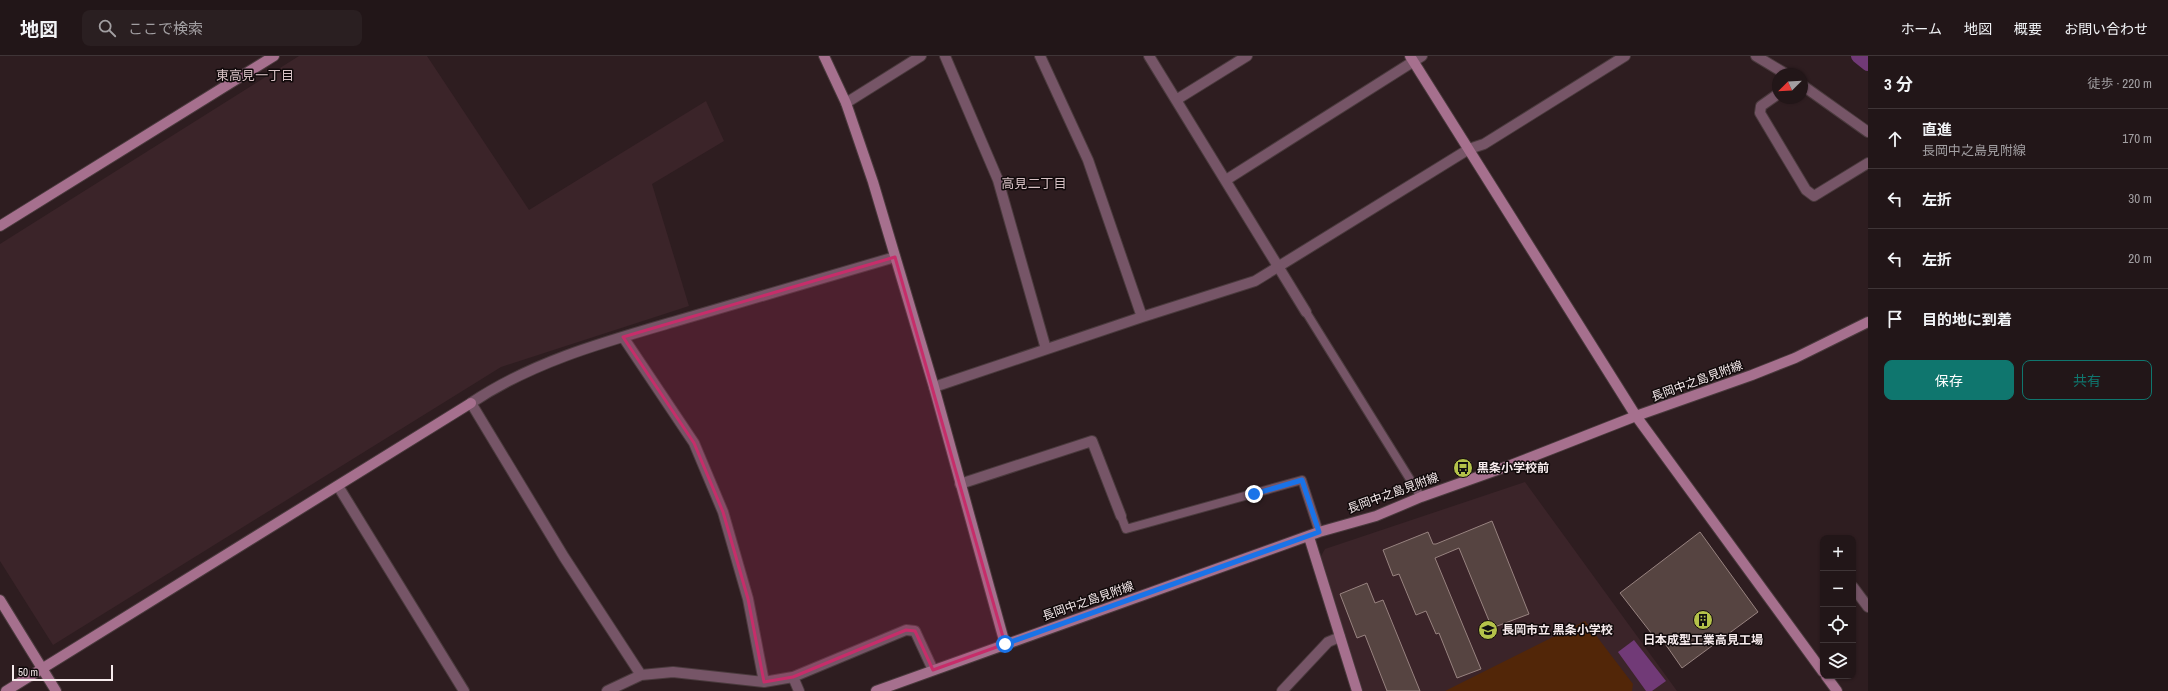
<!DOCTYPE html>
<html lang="ja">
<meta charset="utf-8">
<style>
body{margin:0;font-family:"Archivo Narrow","Noto Sans JP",sans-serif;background:#2a1f21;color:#f1f3f6}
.controls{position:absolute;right:12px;bottom:12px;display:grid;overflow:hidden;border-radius:8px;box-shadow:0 1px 3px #0004}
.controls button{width:36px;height:36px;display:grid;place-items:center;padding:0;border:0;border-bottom:1px solid #3f3537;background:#221618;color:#f1f3f6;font:20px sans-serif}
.compass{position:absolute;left:1772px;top:12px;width:36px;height:36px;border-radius:50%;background:#221618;box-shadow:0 1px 3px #0004;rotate:246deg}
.scale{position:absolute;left:12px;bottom:10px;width:101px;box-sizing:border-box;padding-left:4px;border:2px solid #f6eaec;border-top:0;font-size:11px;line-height:14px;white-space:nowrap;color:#f6eaec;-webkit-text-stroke:3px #110a0b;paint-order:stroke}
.stop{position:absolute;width:12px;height:12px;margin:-9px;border:3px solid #1a73e8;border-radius:50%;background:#fff}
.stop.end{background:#1a73e8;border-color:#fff;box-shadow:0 1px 4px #0008}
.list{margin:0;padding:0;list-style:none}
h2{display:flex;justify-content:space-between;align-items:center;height:52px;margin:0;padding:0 16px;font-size:17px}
h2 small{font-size:13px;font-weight:400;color:#a29fa2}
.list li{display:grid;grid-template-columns:26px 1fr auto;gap:12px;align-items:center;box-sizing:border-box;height:60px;padding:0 16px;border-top:1px solid #3f3537}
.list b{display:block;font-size:15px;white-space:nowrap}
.list p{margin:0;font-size:13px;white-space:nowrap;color:#a29fa2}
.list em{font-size:13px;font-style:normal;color:#a29fa2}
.actions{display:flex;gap:8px;padding:12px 16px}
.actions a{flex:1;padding:9px 0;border:1px solid #0f766e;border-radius:8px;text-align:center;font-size:14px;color:#0f766e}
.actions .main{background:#0f766e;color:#fff}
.icon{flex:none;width:22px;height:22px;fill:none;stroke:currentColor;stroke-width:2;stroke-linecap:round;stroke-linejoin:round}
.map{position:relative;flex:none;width:1868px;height:635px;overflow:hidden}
header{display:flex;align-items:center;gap:24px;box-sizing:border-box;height:56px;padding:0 20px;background:#221618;border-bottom:1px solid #3f3537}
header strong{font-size:19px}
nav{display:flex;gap:22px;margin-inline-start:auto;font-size:14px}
.search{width:280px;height:36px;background:#2a1f21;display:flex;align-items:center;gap:10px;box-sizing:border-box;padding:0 14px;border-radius:8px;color:#a29fa2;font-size:15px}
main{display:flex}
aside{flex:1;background:#221618}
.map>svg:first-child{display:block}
.built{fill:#3b2429}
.green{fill:#522608}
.water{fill:#713a77}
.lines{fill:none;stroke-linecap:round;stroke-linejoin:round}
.canal{stroke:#713a77;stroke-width:14}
.building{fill:#564441;stroke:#988380}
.lane-casing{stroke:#4a3a3d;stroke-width:10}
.street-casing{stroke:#4a3a3d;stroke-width:12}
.secondary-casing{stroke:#4a3a3d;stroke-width:12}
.lane{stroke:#765567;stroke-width:8}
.street{stroke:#765567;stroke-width:10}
.secondary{stroke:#a6708e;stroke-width:10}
.route{stroke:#1a73e8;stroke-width:5}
.marked{fill:#c72d6a;fill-opacity:0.2;stroke:#c72d6a;stroke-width:3;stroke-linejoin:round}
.labels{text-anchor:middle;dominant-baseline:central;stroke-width:3;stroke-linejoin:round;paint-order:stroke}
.street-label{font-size:12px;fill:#f6eaec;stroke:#110a0b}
.poi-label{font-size:12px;font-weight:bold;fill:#f6eaec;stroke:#110a0b;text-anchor:start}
.neighbourhood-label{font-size:13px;fill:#d7c1c4;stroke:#110a0b}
</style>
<header>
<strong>地図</strong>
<div class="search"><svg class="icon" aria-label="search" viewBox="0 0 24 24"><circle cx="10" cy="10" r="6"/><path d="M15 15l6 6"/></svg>ここで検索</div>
<nav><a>ホーム</a><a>地図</a><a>概要</a><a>お問い合わせ</a></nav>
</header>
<main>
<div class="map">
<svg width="1868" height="635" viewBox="0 0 1868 635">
<rect width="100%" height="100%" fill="#2e1d20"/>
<path class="built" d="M299,0H427L529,154L706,45L724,85L652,128L689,250L501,311L53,589L0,505V188Z
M1525,426L1677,635H1363L1321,500L1325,493Z"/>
<path class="green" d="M1585,565L1633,628L1632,635H1445Z"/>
<path class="water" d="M1634,584L1666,625L1652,635H1646L1618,596Z"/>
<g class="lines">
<path class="canal" d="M1858,0L1868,8"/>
</g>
<path class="building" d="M1492,465L1529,558L1492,572L1459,492L1435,502L1481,613L1457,622L1439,577L1436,578L1426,555L1416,559L1399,518L1393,520L1383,494L1428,476L1433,488H1436Z
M1700,476L1758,556L1682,612L1659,579L1655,582L1620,537Z
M1367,527L1375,547L1383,544L1420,635H1387L1365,579L1357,582L1340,538Z"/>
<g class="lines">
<g class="lane-casing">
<path id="lane" d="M1306,256L1421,441
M1121,460L1126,473L1302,424L1319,476"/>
</g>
<g class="street-casing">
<path id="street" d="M945,0L998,124L1046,293
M1040,0L1088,104L1142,261
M1149,0L1306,256
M1756,0L1786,18
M1802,29L1868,76
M1778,38L1761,50L1760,57L1806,134L1814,140L1868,107
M1176,44L1247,0
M846,47L921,0
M1226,124L1422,0
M623,281L694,387L723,456L748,543L764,626
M934,331L1142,261L1255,225L1469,93L1484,88L1625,0
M960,428L1092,385L1121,460
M338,430L464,635
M1853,531L1868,551
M641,619L564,501L471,347C532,306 604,286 673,266C747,244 821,223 895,201
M793,621L799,635
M607,635L641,619L673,616L764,626L793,621L906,574L915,575L933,614
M1282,635L1328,586L1340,581"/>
</g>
<g class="secondary-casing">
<path id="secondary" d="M824,0L846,47L873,126L934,331L1005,588
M1410,0L1636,360L1823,616
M0,170L274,0
M1309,481L1357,635
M0,544L56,635
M1826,620L1837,635
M6,635L471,347
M876,635L1319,476L1376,460L1421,441L1511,409L1636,360L1752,319L1795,302L1868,266"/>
</g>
<use href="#lane" class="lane"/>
<use href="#street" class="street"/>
<use href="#secondary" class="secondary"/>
</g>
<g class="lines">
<path class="route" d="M1005,588L1319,476L1302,424L1254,438"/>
</g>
<path class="marked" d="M895,201L1005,588L933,614L915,575L906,574L793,621L764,626L748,543L723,456L694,387L623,281Z"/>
<defs>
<g id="bus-disc" transform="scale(1)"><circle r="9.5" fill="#b4c24a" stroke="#110a0b"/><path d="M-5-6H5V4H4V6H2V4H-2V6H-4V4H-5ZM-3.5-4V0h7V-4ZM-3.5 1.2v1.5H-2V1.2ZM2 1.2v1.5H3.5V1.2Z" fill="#111"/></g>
<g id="building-disc" transform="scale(1)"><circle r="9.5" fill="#b4c24a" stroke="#110a0b"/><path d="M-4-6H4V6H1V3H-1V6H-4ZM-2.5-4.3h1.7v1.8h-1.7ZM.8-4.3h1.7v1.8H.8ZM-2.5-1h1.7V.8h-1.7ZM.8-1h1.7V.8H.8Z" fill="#111"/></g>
<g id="school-disc" transform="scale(1)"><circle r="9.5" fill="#b4c24a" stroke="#110a0b"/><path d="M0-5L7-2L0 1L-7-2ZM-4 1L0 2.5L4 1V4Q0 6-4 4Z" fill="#111"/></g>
</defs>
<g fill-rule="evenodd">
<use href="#bus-disc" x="1463" y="412"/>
<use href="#building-disc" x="1703" y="564"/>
<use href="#school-disc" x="1488" y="574"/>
</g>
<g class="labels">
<g class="street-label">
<text transform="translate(1697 325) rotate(-20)">長岡中之島見附線</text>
<text transform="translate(1393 437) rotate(-20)">長岡中之島見附線</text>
<text transform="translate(1088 545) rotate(-19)">長岡中之島見附線</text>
</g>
<g class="poi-label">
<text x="1477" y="412">黒条小学校前</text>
<text x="1502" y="574">長岡市立 黒条小学校</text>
<text x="1703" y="584" text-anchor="middle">日本成型工業高見工場</text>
</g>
<g class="neighbourhood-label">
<text x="255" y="19">東高見一丁目</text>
<text x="1034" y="127">高見二丁目</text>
</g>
</g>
</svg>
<div class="controls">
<button>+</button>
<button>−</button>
<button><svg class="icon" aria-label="locate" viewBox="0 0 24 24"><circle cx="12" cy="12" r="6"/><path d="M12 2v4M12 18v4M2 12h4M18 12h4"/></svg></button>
<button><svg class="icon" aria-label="layers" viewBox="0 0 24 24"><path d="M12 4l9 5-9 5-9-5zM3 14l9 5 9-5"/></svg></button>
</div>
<svg class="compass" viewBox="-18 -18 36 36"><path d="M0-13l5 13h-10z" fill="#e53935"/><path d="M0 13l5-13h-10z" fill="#a29fa2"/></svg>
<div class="scale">50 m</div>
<div class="stop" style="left:1005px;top:588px"></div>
<div class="stop end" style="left:1254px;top:438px"></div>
</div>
<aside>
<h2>3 分<small>徒歩 · 220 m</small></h2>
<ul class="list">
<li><svg class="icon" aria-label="ahead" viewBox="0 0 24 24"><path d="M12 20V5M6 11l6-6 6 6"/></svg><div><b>直進</b><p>長岡中之島見附線</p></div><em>170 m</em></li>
<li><svg class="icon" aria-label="left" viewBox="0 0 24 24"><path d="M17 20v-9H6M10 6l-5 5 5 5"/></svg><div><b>左折</b></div><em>30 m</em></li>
<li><svg class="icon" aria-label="left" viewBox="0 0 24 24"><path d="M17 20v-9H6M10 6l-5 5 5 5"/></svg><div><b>左折</b></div><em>20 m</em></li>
<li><svg class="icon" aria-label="arrive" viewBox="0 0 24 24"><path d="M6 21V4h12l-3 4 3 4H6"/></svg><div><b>目的地に到着</b></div></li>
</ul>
<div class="actions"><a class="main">保存</a><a>共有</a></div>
</aside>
</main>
